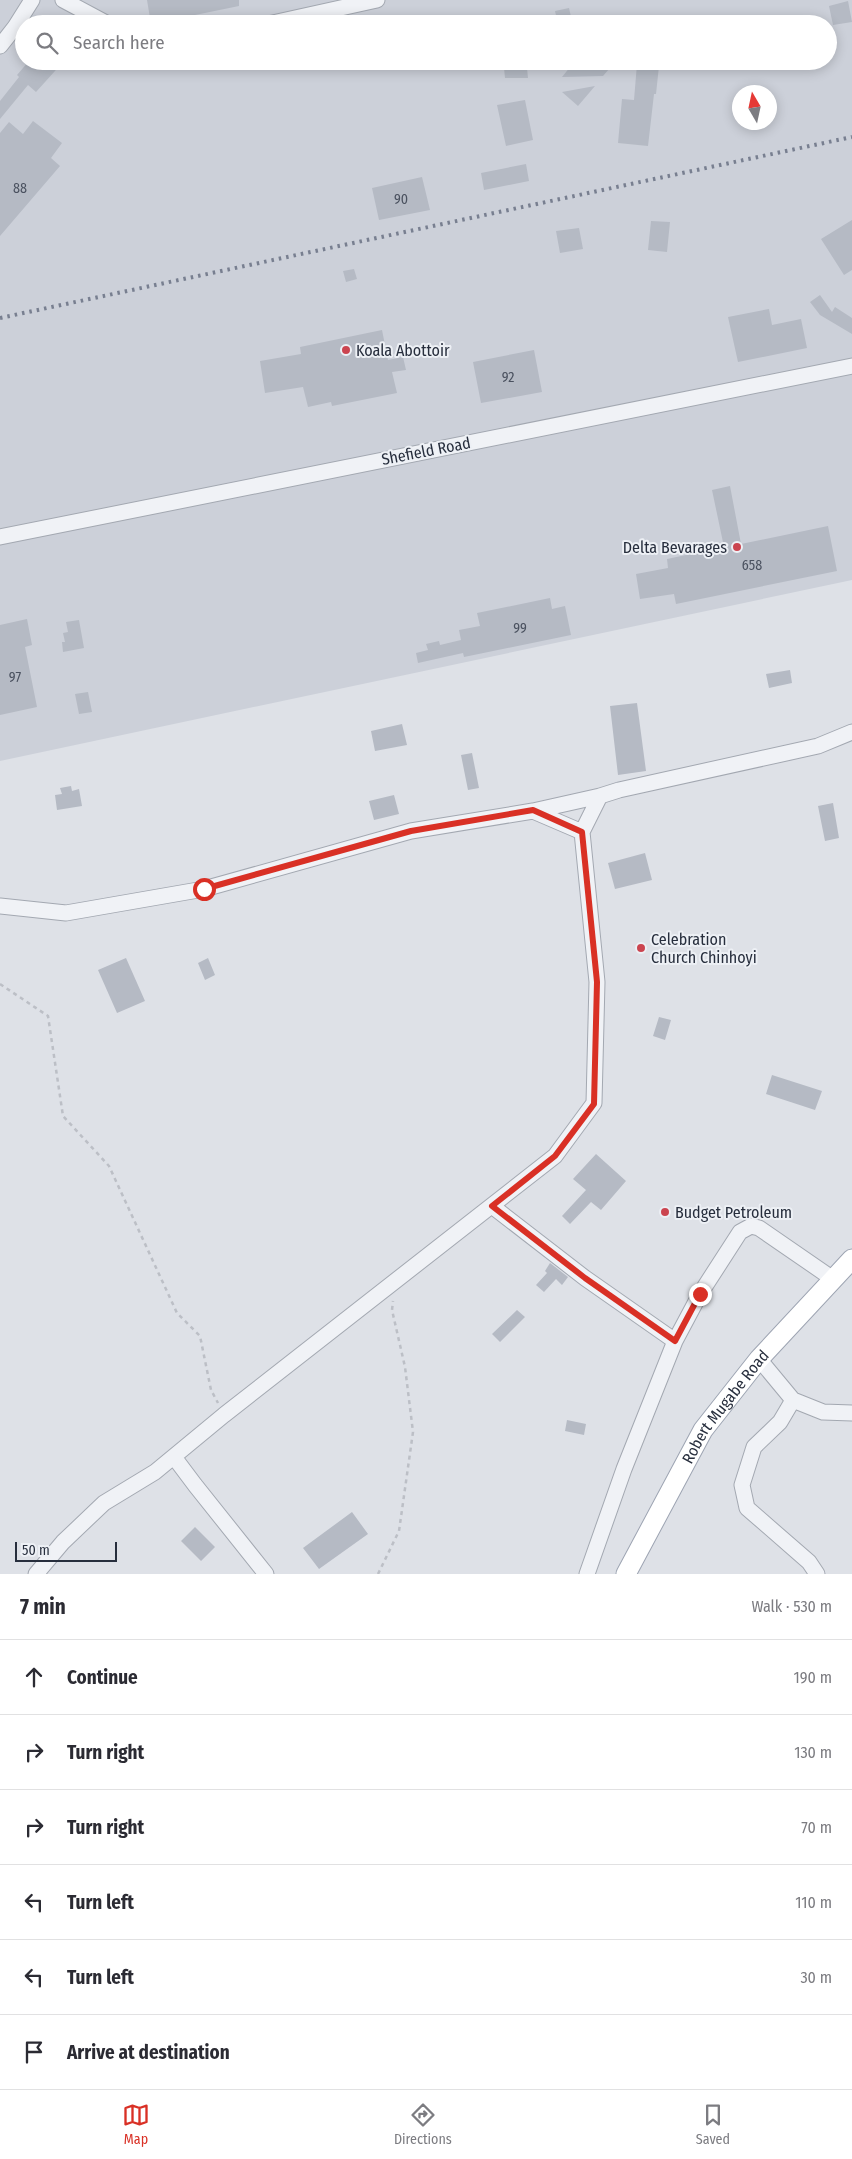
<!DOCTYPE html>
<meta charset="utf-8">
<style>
body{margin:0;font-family:"Fira Sans Condensed",sans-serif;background:#f7f7f7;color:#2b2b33}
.compass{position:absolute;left:732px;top:85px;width:45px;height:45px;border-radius:50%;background:#fff;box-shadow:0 2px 12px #0003;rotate:351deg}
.scale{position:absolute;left:15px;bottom:12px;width:102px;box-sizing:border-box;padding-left:5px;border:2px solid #272e3d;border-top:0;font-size:14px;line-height:18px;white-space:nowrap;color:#272e3d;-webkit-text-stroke:4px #edf0f5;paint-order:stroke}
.stop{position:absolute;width:15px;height:15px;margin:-11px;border:4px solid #d93025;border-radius:50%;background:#fff}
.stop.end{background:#d93025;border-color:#fff;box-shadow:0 1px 5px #0008}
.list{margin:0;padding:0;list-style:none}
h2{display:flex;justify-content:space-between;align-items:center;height:65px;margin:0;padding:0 20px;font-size:21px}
h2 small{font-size:16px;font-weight:400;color:#7c7c81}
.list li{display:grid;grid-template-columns:32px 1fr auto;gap:15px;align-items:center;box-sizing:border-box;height:75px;padding:0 20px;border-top:1px solid #e1e1e2}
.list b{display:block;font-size:19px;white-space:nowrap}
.list em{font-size:16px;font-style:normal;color:#7c7c81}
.icon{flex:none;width:28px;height:28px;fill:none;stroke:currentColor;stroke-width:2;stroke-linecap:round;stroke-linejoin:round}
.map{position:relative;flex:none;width:852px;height:1574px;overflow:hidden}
.search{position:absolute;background:#fff;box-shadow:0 2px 12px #0003;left:15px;right:15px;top:15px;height:55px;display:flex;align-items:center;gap:12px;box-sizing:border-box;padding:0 18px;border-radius:28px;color:#7c7c81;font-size:19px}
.sheet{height:515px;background:#fff}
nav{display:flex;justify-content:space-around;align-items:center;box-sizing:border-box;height:70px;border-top:1px solid #e1e1e2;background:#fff;font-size:14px;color:#7c7c81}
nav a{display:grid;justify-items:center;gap:2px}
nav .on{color:#d93025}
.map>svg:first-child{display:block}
.built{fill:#ccd0d9;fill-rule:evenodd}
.building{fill:#b5bac4}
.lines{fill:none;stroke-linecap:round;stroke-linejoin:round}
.minor-casing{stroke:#a3a8b1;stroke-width:17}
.major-casing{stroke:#9da4b2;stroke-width:21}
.path{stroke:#bcbfc6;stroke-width:2.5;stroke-dasharray:4 4;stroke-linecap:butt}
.minor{stroke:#f0f2f6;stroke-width:15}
.major{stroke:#fff;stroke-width:19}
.rail{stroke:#787f90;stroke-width:4;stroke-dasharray:2.5 5;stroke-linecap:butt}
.route{stroke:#d93025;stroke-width:6}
.poi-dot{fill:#cb444f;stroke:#edf0f5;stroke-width:2}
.labels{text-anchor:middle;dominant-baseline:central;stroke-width:4;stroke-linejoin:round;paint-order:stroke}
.number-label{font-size:14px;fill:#4a515f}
.poi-label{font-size:16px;fill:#272e3d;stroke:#edf0f5;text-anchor:start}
.street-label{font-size:16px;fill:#272e3d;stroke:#edf0f5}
</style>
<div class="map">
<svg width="852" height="1574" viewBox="0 0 852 1574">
<rect width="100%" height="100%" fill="#dee1e7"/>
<path class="built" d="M0,0H852V580L0,761ZM24,24H828V61H24ZM740,92H770V122H740Z"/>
<path class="building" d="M147,0H239V6L151,24Z
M848,1L852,22L833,25L829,6Z
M569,8L572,21L558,24L555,11Z
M29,61H64L36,92L28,85L0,119V101L19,77L17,75Z
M575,61H616L603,76L562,77Z
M637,64L659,66L656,94H654L648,146L618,143L622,99L634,100Z
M504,68H527L528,78H505Z
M595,86L578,106L562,92Z
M525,100L533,140L506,146L497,105Z
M33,121L62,143L51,158L60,166L0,236V133L9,122L23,134Z
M526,164L529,181L484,190L481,173Z
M422,177L430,210L379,220L372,188Z
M852,220V270L844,275L821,239Z
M651,221L670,222L667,252L648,250Z
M579,228L583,249L560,253L556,231Z
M354,269L357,279L346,282L343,271Z
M820,295L832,312L835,307L852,318V334L820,315L810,302Z
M769,309L772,325L801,319L807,348L738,362L728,317Z
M382,330L388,360L403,357L406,370L392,372L397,393L332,406L331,402L308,407L303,387L265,393L260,361L301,354L300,347Z
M534,350L542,392L481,403L473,362Z
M730,486L741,544L828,526L837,571L676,604L674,594L640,599L636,574L668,568L667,559L724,547L712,490Z
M550,598L552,609L565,606L571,635L464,657L463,653L418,663L416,653L428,650L426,644L439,641L440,645L461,640L459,630L480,626L477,613Z
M27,619L32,645L25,647L37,707L0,715V625Z
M79,620L84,648L63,652L62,642H65L63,633L68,632L66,622Z
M790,670L792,683L769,688L766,674Z
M88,692L92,712L79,714L75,694Z
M637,703L646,771L618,775L610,706Z
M402,724L407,745L375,751L371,731Z
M472,753L479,788L468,790L461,755Z
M71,786L72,791L79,789L82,806L57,810L55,795L62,794L60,788Z
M394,795L399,814L374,820L369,801Z
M833,803L839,838L825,841L818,806Z
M645,853L652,880L615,889L608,863Z
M126,958L145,1001L117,1013L98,970Z
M208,958L215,975L205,980L198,963Z
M659,1017L671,1020L665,1040L653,1036Z
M772,1075L822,1091L815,1110L766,1094Z
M596,1154L626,1181L601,1210L591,1202L570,1224L562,1216L586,1190L573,1179Z
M550,1263L568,1277L562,1285L556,1279L544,1292L536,1285L547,1273L545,1271Z
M517,1310L525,1317L500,1342L492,1334Z
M567,1420L586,1424L584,1435L565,1431Z
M352,1512L368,1534L319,1569L303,1548Z
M195,1527L215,1547L201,1561L181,1541Z"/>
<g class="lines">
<g class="minor-casing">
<path id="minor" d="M63,0L108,24
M268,24L377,0
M0,46L15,27L32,0
M0,537L852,366
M533,811L600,796
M582,832L600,796L619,790L818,746L852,732
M0,906L66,913L204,889L411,831L533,811L582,832L597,982L594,1103L555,1156L224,1415L155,1472L104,1503L63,1542L36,1574
M492,1206L585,1278L675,1341
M759,1359L793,1400L823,1412L852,1413
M793,1400L780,1422L754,1447L742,1485L747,1508L809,1562L817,1574
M174,1457L195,1485L266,1574
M587,1574L624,1469L675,1341L700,1294L740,1232L751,1226L759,1228L833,1279"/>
</g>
<g class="major-casing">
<g id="major">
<path id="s1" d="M626,1574L703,1430L759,1359L852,1259"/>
</g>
</g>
<path class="path" d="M0,984L48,1016L63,1116L109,1166L177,1313L200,1336L211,1390L218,1403
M378,1574L399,1531L413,1432L405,1367L392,1310L393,1301"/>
<use href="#minor" class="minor"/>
<use href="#major" class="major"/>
<path class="rail" d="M0,318L852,137"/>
</g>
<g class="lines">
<path class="route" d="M204,889L411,831L533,810L582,832L597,982L594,1104L555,1156L492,1206L585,1278L675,1341L700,1294"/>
</g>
<g class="poi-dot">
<circle cx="346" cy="350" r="5"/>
<circle cx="737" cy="547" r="5"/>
<circle cx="641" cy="948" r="5"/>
<circle cx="665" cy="1212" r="5"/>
</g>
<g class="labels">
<g class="number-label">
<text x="20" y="188">88</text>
<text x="401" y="199">90</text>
<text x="508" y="377">92</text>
<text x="752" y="565">658</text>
<text x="520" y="628">99</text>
<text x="15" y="677">97</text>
</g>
<g class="poi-label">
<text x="356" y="350">Koala Abottoir</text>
<text x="727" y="547" text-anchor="end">Delta Bevarages</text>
<text x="651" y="939">Celebration<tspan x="651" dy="18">Church Chinhoyi</tspan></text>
<text x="675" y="1212">Budget Petroleum</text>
</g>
<g class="street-label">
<text transform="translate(426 451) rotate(-11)">Shefield Road</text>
<text stroke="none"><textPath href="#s1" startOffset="195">Robert Mugabe Road</textPath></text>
</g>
</g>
</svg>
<svg class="compass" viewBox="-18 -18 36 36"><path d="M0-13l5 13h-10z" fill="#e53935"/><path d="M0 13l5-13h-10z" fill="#7c7c81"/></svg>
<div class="scale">50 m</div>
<div class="stop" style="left:204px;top:889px"></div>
<div class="stop end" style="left:700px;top:1294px"></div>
<div class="search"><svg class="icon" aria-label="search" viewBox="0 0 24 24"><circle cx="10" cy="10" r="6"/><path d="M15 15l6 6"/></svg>Search here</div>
</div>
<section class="sheet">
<h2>7 min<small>Walk · 530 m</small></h2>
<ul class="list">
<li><svg class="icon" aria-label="ahead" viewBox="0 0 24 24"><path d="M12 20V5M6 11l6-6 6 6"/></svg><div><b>Continue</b></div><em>190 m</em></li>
<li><svg class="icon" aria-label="right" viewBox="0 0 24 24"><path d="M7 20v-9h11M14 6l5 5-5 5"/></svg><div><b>Turn right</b></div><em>130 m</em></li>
<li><svg class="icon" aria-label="right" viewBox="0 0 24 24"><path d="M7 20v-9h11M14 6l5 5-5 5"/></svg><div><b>Turn right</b></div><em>70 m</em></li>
<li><svg class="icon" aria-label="left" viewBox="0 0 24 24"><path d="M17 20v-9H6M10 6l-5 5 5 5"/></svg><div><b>Turn left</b></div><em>110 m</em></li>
<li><svg class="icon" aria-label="left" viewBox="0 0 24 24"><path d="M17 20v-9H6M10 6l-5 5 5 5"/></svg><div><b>Turn left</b></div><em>30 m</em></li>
<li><svg class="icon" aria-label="arrive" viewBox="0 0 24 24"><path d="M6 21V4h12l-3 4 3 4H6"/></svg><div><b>Arrive at destination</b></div></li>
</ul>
</section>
<nav>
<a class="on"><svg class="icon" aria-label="map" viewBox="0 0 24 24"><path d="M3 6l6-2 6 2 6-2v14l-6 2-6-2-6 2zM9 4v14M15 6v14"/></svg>Map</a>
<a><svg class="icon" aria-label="directions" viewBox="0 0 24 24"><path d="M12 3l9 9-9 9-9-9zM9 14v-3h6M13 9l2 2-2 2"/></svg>Directions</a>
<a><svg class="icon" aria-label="saved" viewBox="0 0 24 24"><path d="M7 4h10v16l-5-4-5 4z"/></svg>Saved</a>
</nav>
